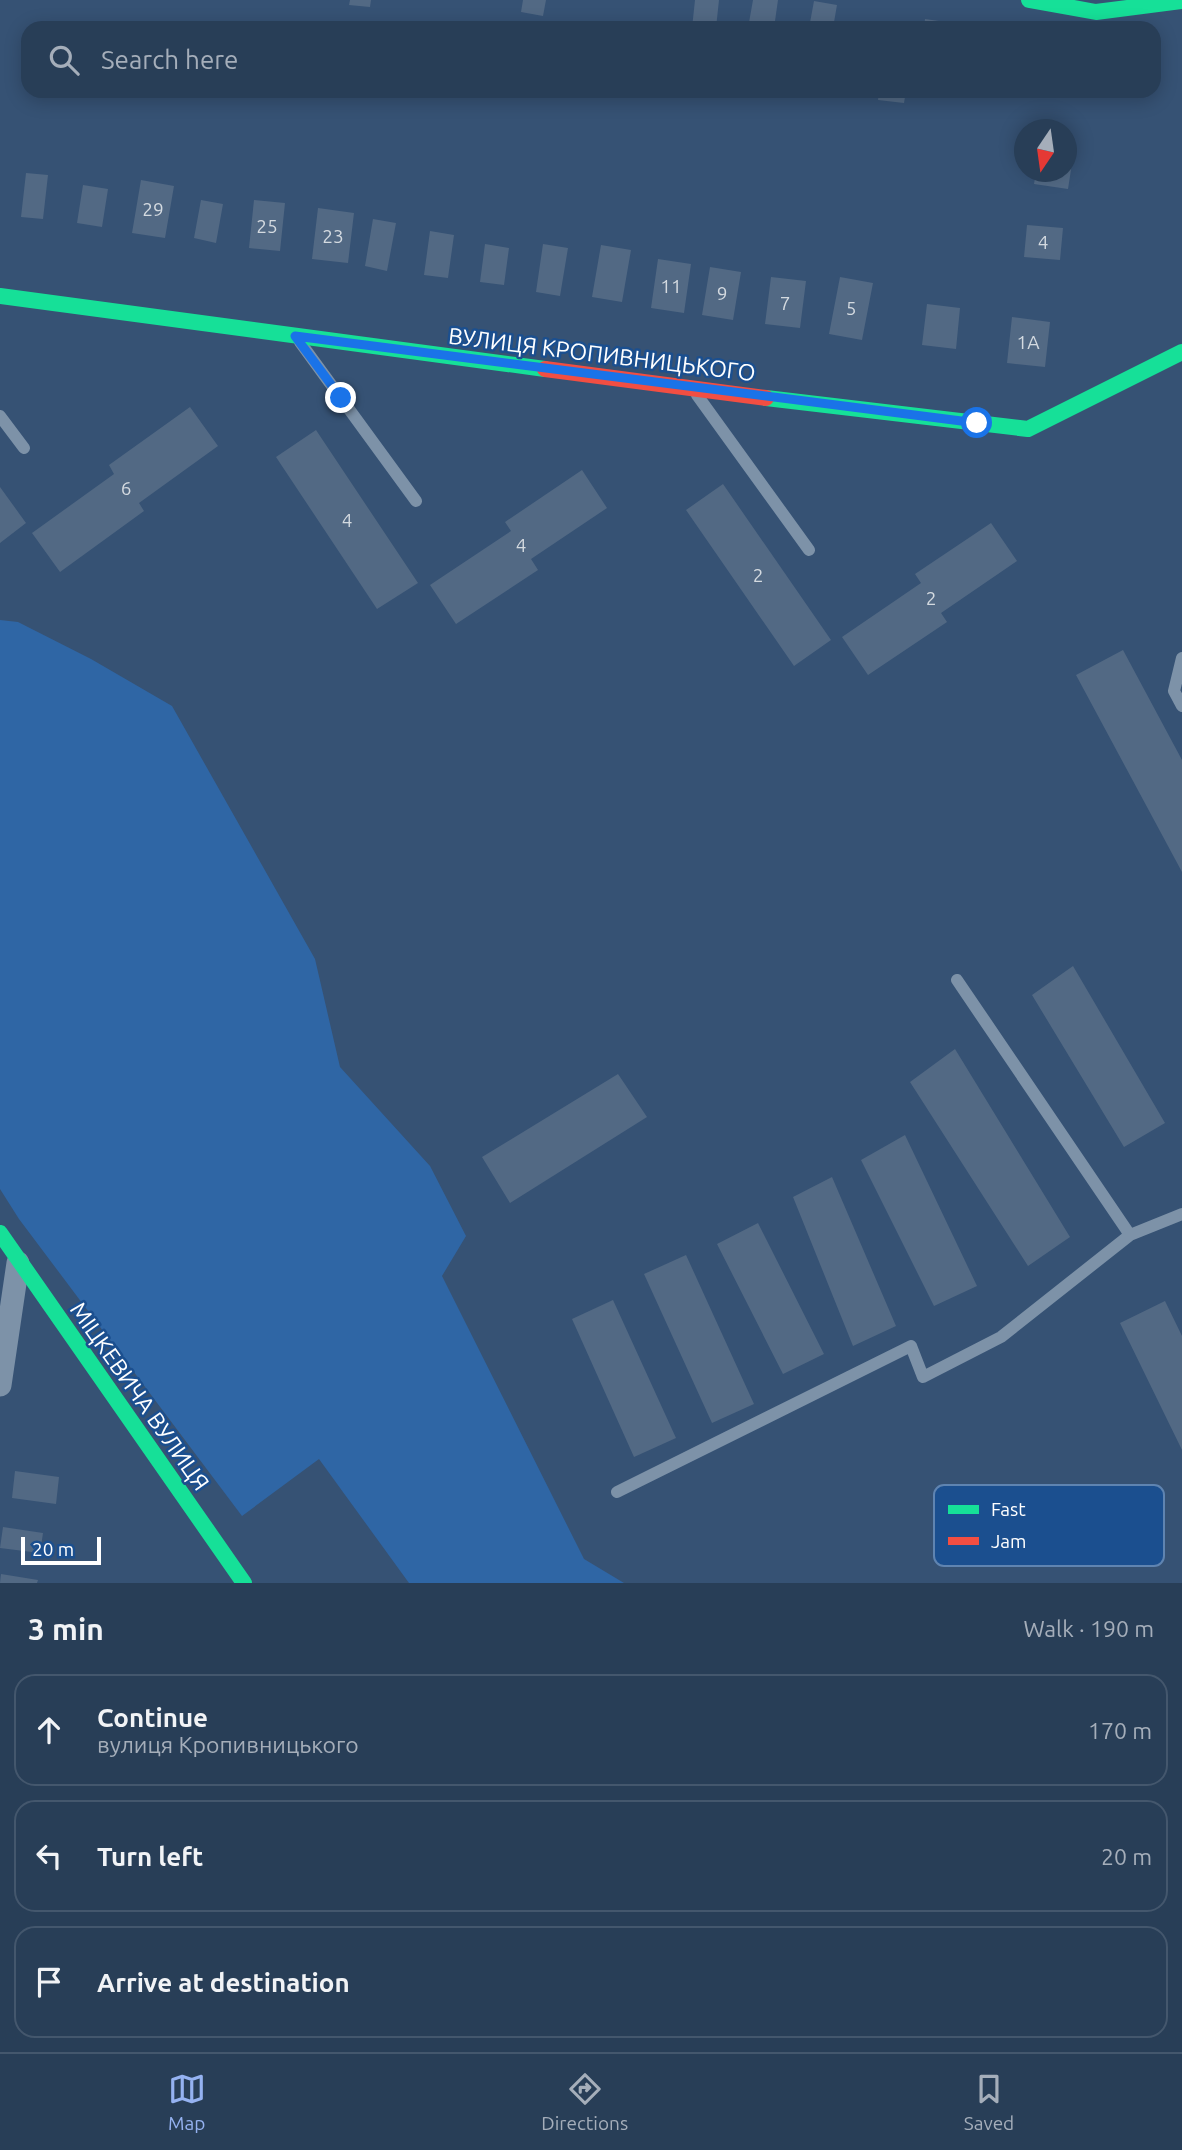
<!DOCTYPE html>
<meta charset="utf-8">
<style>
body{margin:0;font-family:Ubuntu,sans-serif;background:#344961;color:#f1f3f6}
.compass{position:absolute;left:1014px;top:119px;width:63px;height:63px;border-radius:50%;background:#283e57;box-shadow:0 4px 18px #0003;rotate:193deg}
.scale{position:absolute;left:21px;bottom:18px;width:80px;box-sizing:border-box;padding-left:7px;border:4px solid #fff;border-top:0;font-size:19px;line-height:24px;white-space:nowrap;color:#fff;-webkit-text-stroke:5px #1b4f8f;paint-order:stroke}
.stop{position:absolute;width:21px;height:21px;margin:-16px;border:5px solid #1a73e8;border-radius:50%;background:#fff}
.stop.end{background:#1a73e8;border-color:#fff;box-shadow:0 2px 7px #0008}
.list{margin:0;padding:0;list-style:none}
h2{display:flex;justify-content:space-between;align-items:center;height:91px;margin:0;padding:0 28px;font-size:30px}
h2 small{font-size:23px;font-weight:400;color:#a5aeba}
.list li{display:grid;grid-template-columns:46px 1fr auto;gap:21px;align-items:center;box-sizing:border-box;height:112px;margin:0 14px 14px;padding:0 14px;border:2px solid #44576d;border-radius:21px}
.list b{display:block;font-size:26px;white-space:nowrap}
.list p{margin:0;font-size:23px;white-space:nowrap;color:#a5aeba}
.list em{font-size:23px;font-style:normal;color:#a5aeba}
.icon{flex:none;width:38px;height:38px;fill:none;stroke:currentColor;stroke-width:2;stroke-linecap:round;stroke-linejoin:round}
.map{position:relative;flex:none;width:1182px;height:1583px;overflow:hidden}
.search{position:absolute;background:#283e57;box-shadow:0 4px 18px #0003;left:21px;right:21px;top:21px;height:77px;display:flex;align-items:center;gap:18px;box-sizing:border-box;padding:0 24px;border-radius:21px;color:#a5aeba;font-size:26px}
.sheet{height:469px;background:#283e57}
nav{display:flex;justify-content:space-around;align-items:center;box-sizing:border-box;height:98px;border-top:2px solid #44576d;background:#283e57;font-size:19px;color:#a5aeba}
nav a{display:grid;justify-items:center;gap:4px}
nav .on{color:#95b2f1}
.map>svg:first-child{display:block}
.green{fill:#2f66a5}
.building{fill:#526984}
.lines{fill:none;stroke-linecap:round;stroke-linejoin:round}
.lane{stroke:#7d92a8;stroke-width:12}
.street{stroke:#7d92a8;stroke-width:23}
.fast{stroke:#16e098;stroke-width:16}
.jam{stroke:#f24e42;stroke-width:16}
.route{stroke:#1a73e8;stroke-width:9}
.labels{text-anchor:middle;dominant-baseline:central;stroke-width:5;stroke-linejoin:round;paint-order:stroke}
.number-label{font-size:19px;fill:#d4dae0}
.street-label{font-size:23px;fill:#fff;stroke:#1b4f8f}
.key{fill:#1b4f8f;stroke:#5f84b1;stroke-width:2}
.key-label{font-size:19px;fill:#fff}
</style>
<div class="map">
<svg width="1182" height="1583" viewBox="0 0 1182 1583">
<rect width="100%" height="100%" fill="#365274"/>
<path class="green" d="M0,620L18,622L91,659L172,706L315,959L340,1067L430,1166L466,1236L442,1276L584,1559L624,1583H409L319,1459L242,1516L19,1219L0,1189Z"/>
<path class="building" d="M350,0H371L370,7L349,5Z
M523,0H546L543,16L521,12Z
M695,0H719L716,28H692Z
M753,0H778L774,28H748Z
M814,1L837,5L833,28H809Z
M925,19L946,22L945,28H924Z
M980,21L1005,25L1004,28H979Z
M879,91H906L904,103L878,100Z
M1066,156L1073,157L1068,189L1034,184L1036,172H1066Z
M26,173L48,175L43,219L21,217Z
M141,180L174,186L165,238L132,233Z
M83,185L108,189L102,227L77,223Z
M201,200L223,204L216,243L194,238Z
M254,200L285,203L280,251L249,248Z
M318,208L354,213L348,263L312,259Z
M373,219L396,223L387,271L365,266Z
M1027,225L1063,228L1060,260L1024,257Z
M430,231L454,235L448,278L424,275Z
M485,244L509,248L504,285L480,282Z
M543,244L568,248L560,296L536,292Z
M601,245L631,250L622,302L592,297Z
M658,259L691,264L684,313L651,308Z
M710,267L741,272L733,320L702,315Z
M771,277L806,281L800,328L765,324Z
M840,277L873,283L862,340L829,334Z
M927,304L960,308L956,349L922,345Z
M1012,317L1050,322L1045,367L1007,363Z
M190,407L218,446L139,503L144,511L60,572L32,533L114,474L109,465Z
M316,430L418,583L377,609L276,457Z
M582,470L607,508L531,559L538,570L456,624L430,585L511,531L505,522Z
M723,484L831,640L794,666L686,510Z
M0,487L26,523L0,543Z
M991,523L1017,561L941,613L947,622L868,675L842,637L921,583L915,574Z
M1123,650L1182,760V872L1076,675Z
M1073,966L1165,1123L1124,1147L1032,995Z
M955,1049L1070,1237L1028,1266L910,1082Z
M618,1074L647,1117L510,1203L482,1157Z
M905,1135L977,1286L934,1306L861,1160Z
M832,1177L896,1326L853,1346L793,1197Z
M758,1223L824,1354L783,1374L717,1244Z
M686,1255L754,1404L712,1423L644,1274Z
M613,1300L676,1438L634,1457L572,1319Z
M1165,1301L1182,1336V1450L1120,1323Z
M15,1471L59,1477L56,1504L12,1498Z
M3,1527L43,1533L40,1553L0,1548Z
M1,1574L38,1580L37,1583H0Z"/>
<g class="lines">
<path class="lane" d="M300,342L416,501
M697,395L809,550
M0,416L24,448
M1182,658L1174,691L1182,706
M957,980L1130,1235
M617,1492L911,1346L923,1377L1001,1337L1130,1235L1182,1214"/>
<path class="street" d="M0,1385L18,1263"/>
<path class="fast" d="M1029,0L1096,12L1182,1
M0,296L545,369
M766,398L1028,429L1182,352
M0,1233L244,1583"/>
<path class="jam" d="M545,369L766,398"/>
</g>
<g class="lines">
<path class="route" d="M341,398L295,336L977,423"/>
</g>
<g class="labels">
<g class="number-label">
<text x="153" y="209">29</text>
<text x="267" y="226">25</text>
<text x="333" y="236">23</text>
<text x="1043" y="242">4</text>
<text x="671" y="286">11</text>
<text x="722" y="293">9</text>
<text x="785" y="303">7</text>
<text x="851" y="308">5</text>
<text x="1028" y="342">1А</text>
<text x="126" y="488">6</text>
<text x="347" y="520">4</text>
<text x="521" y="545">4</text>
<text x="758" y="575">2</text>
<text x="931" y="598">2</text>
</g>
<g class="street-label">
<text transform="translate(602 354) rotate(7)">ВУЛИЦЯ КРОПИВНИЦЬКОГО</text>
<text transform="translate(140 1396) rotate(55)">МІЦКЕВИЧА ВУЛИЦЯ</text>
</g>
</g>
<rect x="934" y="1485" width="230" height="81" rx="10" class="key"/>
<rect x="948" y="1505" width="31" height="9" fill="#16e098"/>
<rect x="948" y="1537" width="31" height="8" fill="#f24e42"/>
<g class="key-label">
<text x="991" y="1516">Fast</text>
<text x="991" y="1548">Jam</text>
</g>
</svg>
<svg class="compass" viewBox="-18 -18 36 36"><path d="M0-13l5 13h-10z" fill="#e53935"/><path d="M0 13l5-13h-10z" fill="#a5aeba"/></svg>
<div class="scale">20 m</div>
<div class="stop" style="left:977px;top:423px"></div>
<div class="stop end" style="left:341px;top:398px"></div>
<div class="search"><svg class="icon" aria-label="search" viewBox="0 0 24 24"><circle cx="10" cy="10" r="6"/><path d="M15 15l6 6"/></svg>Search here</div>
</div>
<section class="sheet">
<h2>3 min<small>Walk · 190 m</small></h2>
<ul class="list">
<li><svg class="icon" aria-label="ahead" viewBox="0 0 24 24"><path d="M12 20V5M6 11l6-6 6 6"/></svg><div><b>Continue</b><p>вулиця Кропивницького</p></div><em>170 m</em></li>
<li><svg class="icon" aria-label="left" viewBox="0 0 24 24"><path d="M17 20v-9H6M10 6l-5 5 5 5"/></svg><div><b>Turn left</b></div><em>20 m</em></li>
<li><svg class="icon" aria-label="arrive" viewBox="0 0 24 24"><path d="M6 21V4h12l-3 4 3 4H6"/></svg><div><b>Arrive at destination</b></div></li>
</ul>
</section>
<nav>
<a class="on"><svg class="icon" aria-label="map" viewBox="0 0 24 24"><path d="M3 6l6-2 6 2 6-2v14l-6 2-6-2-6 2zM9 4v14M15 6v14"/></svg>Map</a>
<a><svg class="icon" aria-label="directions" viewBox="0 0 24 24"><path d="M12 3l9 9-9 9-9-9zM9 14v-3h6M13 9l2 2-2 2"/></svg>Directions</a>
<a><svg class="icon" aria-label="saved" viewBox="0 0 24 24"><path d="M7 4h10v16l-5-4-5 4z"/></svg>Saved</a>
</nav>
